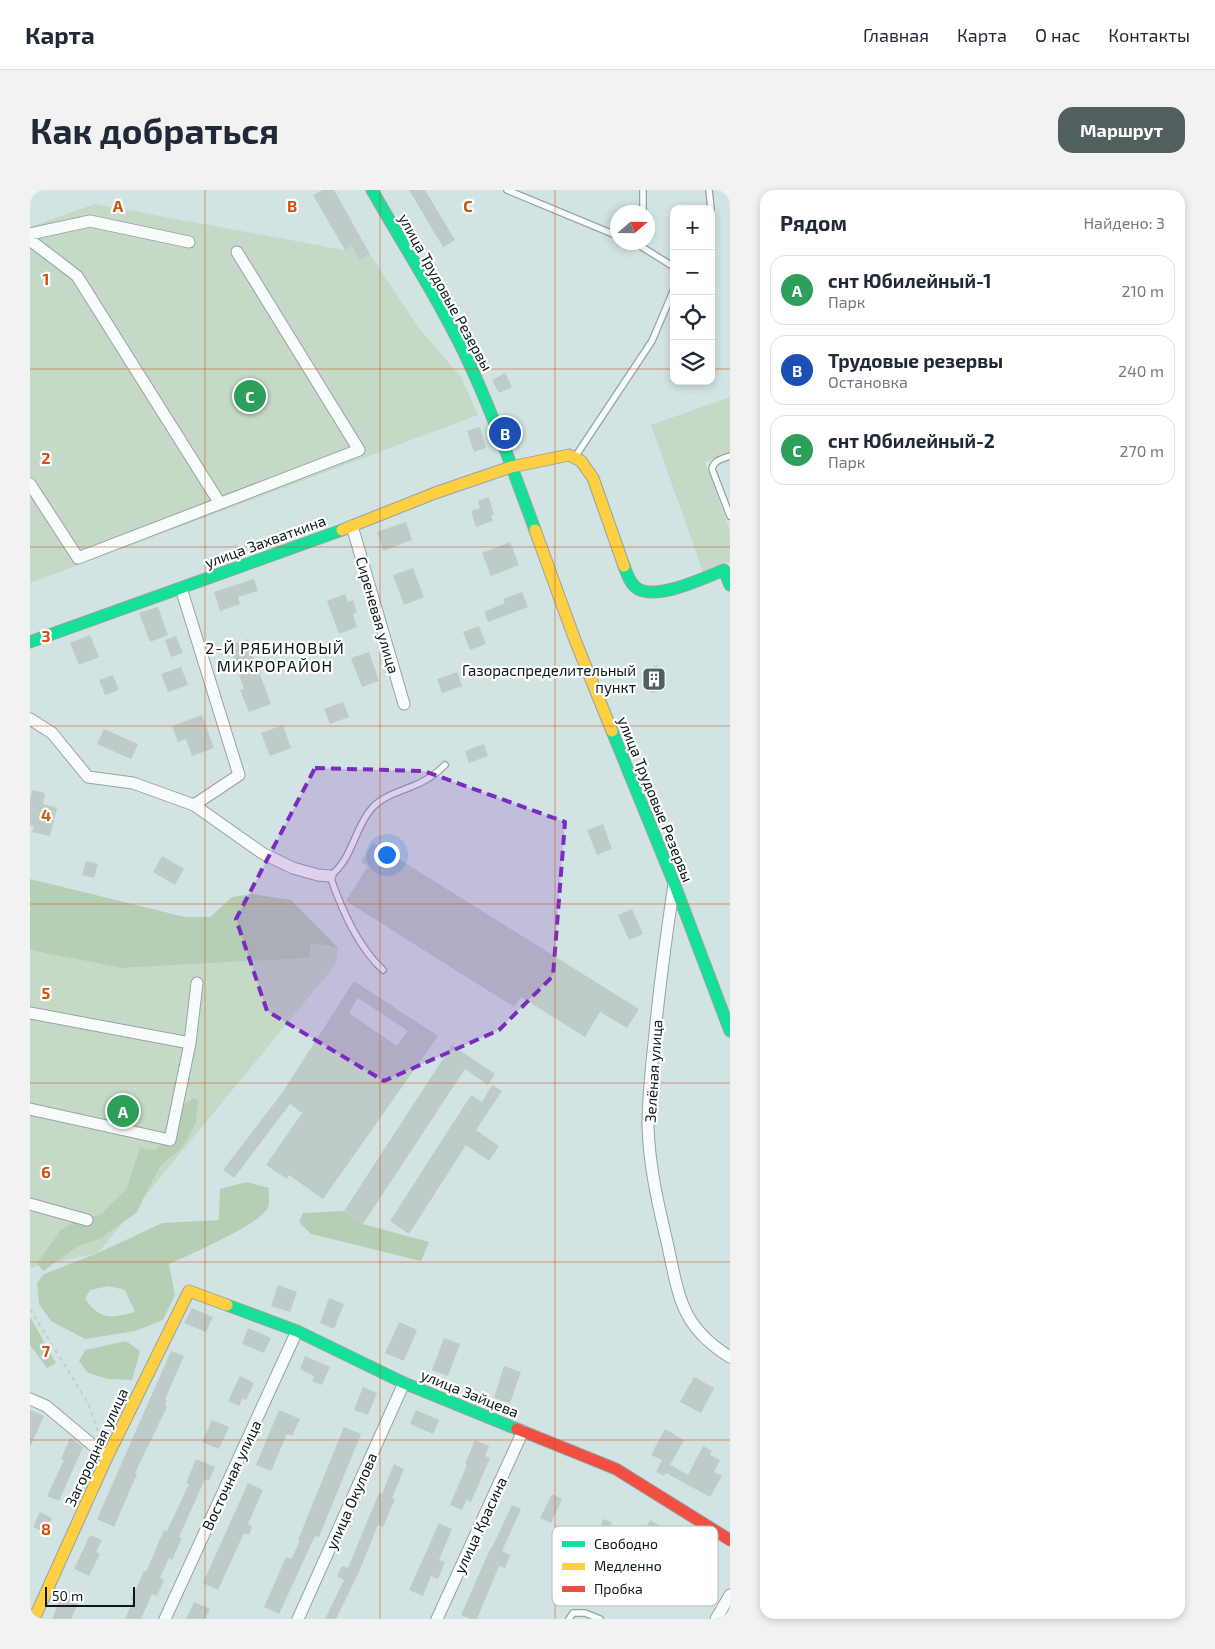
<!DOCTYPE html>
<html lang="ru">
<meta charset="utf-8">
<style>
body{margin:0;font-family:"Exo 2",sans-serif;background:#f2f2f3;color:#1f2937}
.controls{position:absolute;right:15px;top:15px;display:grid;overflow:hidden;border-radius:10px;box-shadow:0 2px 8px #0003}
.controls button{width:45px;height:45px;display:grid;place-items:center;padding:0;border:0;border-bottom:1px solid #e0e1e3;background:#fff;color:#1f2937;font:25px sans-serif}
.compass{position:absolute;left:580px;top:15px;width:45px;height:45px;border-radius:50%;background:#fff;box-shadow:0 2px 8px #0003;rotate:70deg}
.scale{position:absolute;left:15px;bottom:12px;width:90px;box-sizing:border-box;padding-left:5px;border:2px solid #0c1818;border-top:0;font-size:14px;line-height:18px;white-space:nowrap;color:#0c1818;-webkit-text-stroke:4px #fff;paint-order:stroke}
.you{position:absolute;left:356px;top:664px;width:18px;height:18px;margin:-12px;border:4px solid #fff;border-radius:50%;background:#1a73e8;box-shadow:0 0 0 8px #1a73e833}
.badge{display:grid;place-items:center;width:32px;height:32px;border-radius:50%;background:#515f5f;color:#fff;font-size:16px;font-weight:700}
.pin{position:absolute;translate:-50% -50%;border:2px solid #fff;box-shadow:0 1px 5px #0006}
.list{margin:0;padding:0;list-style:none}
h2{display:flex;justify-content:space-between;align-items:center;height:65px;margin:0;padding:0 20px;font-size:21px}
h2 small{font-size:16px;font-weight:400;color:#747a83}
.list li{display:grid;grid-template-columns:32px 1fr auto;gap:15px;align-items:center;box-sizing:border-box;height:70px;margin:0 10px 10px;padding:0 10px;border:1px solid #e0e1e3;border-radius:15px}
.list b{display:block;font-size:19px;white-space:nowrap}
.list p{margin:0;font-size:16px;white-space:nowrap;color:#747a83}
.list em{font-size:16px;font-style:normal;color:#747a83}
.icon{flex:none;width:28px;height:28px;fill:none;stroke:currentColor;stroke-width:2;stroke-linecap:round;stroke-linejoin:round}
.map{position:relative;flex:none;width:700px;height:1429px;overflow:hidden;border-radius:15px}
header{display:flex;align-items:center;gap:30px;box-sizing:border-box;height:70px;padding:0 25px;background:#fff;border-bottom:1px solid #e0e1e3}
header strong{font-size:24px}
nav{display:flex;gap:28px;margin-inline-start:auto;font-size:18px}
.intro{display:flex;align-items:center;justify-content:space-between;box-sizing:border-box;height:120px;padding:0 30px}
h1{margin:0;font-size:35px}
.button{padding:12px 22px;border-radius:15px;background:#515f5f;color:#fff;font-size:18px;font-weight:700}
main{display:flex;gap:30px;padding:0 30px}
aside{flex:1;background:#fff;border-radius:15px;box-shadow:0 2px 8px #0003}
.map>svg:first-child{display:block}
.green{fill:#c4dac6}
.forest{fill:#b5cfb6;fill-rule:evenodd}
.building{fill:#becbc9;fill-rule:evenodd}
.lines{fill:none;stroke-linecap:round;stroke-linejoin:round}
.lane-casing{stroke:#96a3a4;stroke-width:8}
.street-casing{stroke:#96a3a4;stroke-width:13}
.fast-casing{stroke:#96a3a4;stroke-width:13}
.slow-casing{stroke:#96a3a4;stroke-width:13}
.jam-casing{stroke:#96a3a4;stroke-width:13}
.path{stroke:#c7cccc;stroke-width:2;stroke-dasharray:4 4;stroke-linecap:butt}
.lane{stroke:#f8fbfb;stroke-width:5.5}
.street{stroke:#f8fbfb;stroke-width:11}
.fast{stroke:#16e098;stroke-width:11}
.slow{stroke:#ffcf43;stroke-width:11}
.jam{stroke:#f24e42;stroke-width:11}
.marked{fill:#7b2cbf;fill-opacity:0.2;stroke:#7b2cbf;stroke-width:4;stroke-dasharray:10 6;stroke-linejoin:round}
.grid{fill:none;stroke:#d2520d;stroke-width:1;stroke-opacity:0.55}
.labels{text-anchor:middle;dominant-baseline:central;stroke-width:4.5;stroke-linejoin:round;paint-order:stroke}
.street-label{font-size:15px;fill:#0c1818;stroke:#fff}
.poi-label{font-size:15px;fill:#0c1818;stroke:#fff;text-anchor:end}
.neighbourhood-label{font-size:16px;letter-spacing:1px;fill:#0c1818;stroke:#fff}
.key{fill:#fff;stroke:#b6baba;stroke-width:1}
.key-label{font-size:14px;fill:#0c1818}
.grid-label{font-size:16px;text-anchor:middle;font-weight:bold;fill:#d2520d;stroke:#fff;stroke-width:4.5;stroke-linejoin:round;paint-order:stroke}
</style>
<header>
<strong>Карта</strong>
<nav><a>Главная</a><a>Карта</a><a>О нас</a><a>Контакты</a></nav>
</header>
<div class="intro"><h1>Как добраться</h1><a class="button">Маршрут</a></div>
<main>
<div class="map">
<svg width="700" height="1429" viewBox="0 0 700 1429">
<rect width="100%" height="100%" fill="#d2e3e4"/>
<path class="green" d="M65,14L314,60L322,56L329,70L340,64L388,137L431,187L448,225L0,393V37Z
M700,207V263L675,272L700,341V372L673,382L621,235Z
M281,753L308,758L306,774L68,1063L0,1078V760L92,778L280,768Z"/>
<path class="forest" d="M0,689L155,727H180L202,707L222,704L261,710L308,758L281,753L280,768L92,778L0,760Z
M165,908L168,911L166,933L151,959L131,975L119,997L107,1022L70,1049L48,1056L13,1081L7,1073L31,1040L43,1033L71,1024L96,1000L110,958L124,960C142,949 148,934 152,915Z
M217,992L239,998C238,1003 240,1012 238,1017C232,1034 158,1065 139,1074L145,1105L133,1130L105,1141L55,1149L21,1131L9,1114L7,1093L14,1084L68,1063L132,1033L189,1030L190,999ZM79,1096L95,1100L105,1122C81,1128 71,1131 55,1109L60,1100Z
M314,1021L333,1034L399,1052L391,1071L281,1044L269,1032L273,1023Z
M0,1127L26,1173L17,1178L0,1155Z
M96,1151L110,1161L102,1190L78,1189L58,1183L49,1171L55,1160Z"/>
<path class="building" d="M293,0H304L340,64L329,70L322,56L315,60L283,5Z
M379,0H395L425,50L413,57Z
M475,183L482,197L469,203L462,190Z
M450,237L456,258L444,262L437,241Z
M459,307L464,325L461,326L463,331L446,337L441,321L450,318L448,311Z
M376,332L382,350L353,361L347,342Z
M480,352L489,375L461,386L452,363Z
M383,378L394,407L374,415L363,385Z
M224,389L228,401L208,407L210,414L190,421L184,402Z
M492,402L498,417L458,432L454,422L475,413L473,409Z
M315,404L318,412L323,410L327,423L323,424L327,437L309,444L297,411Z
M128,417L138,445L120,452L109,423Z
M449,436L456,454L440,460L433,442Z
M60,445L69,467L49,475L40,453Z
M146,446L153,463L141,467L135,450Z
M217,449L241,514L219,522L210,500L214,499L199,456Z
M339,462L349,491L332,497L321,468Z
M627,475L635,498L622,503L614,480Z
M151,477L158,495L138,502L131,484Z
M427,482L432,496L412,503L407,489Z
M83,485L89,500L75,505L69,490Z
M313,512L319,527L300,534L294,519Z
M172,525L184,558L162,566L156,549L148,552L142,536Z
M253,535L261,558L240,566L231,543Z
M74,539L108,554L101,569L67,554Z
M454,554L458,566L439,573L435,561Z
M2,600L15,603L13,614L27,618L20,646L2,642L4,636L0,635V609Z
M573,634L582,659L567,665L557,640Z
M343,653L609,819L597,838L570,822L555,847L491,807L484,817L316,711L338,676L331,672Z
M132,666L154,679L145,695L123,682Z
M56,671L68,674L64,688L52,685Z
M602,719L613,744L599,750L588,725Z
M324,791L408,846L293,1009L259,985L257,989L236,975L272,923L260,914L204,988L193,980L252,903ZM328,808L378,841L367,856L319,823Z
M422,855L465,884L458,895L435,879L333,1034L314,1021Z
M462,895L472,901L446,940L469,956L459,971L436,955L379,1044L360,1031L441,905L452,912Z
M248,1095L267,1102L260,1122L241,1116Z
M299,1108L314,1114L304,1139L290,1133Z
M162,1118L183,1127L176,1142L154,1133Z
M369,1132L387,1140L374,1171L355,1163Z
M218,1138L241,1148L234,1163L212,1154Z
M414,1148L430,1154L418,1186L402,1180Z
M141,1161L154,1166L135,1209L137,1210L135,1216L137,1217L105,1283L107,1284L84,1337L67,1329Z
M275,1166L300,1177L292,1195L282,1191L284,1186L270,1179Z
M474,1176L491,1182L480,1213L464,1208Z
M210,1186L224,1193L216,1210L213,1208L209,1216L198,1211Z
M664,1187L684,1198L671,1223L650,1212Z
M333,1197L347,1203L338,1225L324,1220Z
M0,1220L14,1226L0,1257Z
M249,1220L270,1229L262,1246L257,1244L241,1281L226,1275Z
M386,1220L409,1230L403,1244L380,1234Z
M182,1230L199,1237L189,1259L172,1252Z
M314,1237L331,1244L289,1347L285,1346L249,1424L234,1417L256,1367L261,1369L270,1351L268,1350Z
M635,1239L654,1250L640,1275L658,1285L673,1256L682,1261L680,1265L690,1270L684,1282L692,1286L680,1307L636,1283L634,1286L626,1282L632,1270L621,1265Z
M40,1248L53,1257L29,1311L17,1306L34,1270L31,1269Z
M445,1250L459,1256L455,1266L460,1268L441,1312L437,1310L432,1320L420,1315L437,1275L435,1274Z
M166,1269L185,1277L179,1291L175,1289L149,1347L152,1348L142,1370L139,1368L130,1388L134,1390L127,1406L122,1404L111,1429H95L103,1411L101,1410L114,1381L116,1382L134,1340L137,1341L159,1294L156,1293Z
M364,1274L374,1279L362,1308L365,1309L353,1337L348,1335L328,1384L306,1429H295L314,1390L307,1386L312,1376L318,1378L349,1303L352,1304Z
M218,1293L233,1300L218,1334L222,1336L219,1345L214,1343L188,1400L173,1393Z
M522,1304L532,1309L521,1333L510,1328Z
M482,1315L491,1319L472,1361L480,1365L475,1378L469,1376L447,1429H441L431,1425L461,1357L462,1358Z
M10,1322L22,1328L16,1343L3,1337Z
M573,1329L582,1332L577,1346L569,1343Z
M620,1330L641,1342L642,1340L666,1354L652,1376L628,1363L632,1356L612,1345Z
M409,1333L422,1339L409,1370L415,1372L408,1389L401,1386L393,1406L379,1400Z
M60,1345L72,1350L66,1362L70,1364L59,1386L44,1379Z
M34,1399L51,1406L41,1429H22Z
M164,1412L180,1419L175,1429H156Z"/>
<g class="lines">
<g class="lane-casing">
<path id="lane" d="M477,0L588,46
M679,0L681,19
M613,22V0
M602,52L612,57L644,77
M700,266C692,269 684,270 682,279L700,326
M545,267L622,151L644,99
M353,780C328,757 311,718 300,686C323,669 324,638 342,618C353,606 369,602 383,596C396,591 406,584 415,575
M539,1429L543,1423H555L570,1429"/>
</g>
<g class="street-casing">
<path id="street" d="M0,44L60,31L159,52
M0,50L47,86L189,312
M0,294L48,368L329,260L207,62
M322,336L374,514
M151,398L209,585L164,615
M0,529L22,543L58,587L103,593L164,615L232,663L263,678L288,685L300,686
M644,694C636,747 629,800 624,853C621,880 618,908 618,936C619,975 628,1014 637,1052C649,1106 650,1136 700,1167
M0,823L160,853L140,950L0,919
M160,853L167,793
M0,1014L57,1030
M0,1209L16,1216L77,1267
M135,1429L267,1141
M268,1429L374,1193
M407,1429L493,1241
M686,1429L700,1405"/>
</g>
<g class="fast-casing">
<path id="fast" d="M342,0C375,58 413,116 441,177C465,230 485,285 505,340
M594,376C597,384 600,394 608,399C629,410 673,388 694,380L700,395
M0,452L312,340
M582,541L644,693L700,841
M197,1115L267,1141L374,1193L487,1239"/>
</g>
<g class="slow-casing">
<path id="slow" d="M312,340L405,303L481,277L539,265L551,271L563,288L594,376
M505,340L545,450L582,541
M4,1429L77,1267L159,1101L197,1115"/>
</g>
<g class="jam-casing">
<path id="jam" d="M487,1239L586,1279L700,1350"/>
</g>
<path class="path" d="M0,1119L58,1213L69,1245"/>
<use href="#lane" class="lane"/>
<use href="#street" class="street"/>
<use href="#fast" class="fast"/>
<use href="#slow" class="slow"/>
<use href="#jam" class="jam"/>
</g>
<path class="marked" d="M285,578L394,581L535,632L523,786L469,840L354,891L237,821L206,729Z"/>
<path class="grid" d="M175,0V1429M350,0V1429M525,0V1429M0,179H644M681,179H700M0,357H700M0,536H700M0,714H700M0,893H700M0,1072H700M0,1250H700"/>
<defs>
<g id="building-square" transform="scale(1.25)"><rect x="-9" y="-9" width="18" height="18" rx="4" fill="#515f5f" stroke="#fff"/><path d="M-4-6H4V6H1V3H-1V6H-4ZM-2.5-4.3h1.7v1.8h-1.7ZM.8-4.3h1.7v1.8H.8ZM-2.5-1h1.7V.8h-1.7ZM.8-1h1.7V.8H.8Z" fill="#fff"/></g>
</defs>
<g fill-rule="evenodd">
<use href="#building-square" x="624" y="489"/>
</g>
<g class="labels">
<g class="street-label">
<text transform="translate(416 102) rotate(61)">улица Трудовые Резервы</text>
<text transform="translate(235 351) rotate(-20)">улица Захваткина</text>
<text transform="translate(348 425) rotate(74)">Сиреневая улица</text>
<text transform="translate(626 609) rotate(68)">улица Трудовые Резервы</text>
<text transform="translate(623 881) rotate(-86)">Зелёная улица</text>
<text transform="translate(440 1203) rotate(22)">улица Зайцева</text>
<text transform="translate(66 1257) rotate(-65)">Загородная улица</text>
<text transform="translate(201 1285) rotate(-65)">Восточная улица</text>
<text transform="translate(321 1311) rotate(-66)">улица Окулова</text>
<text transform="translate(450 1335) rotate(-65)">улица Красина</text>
</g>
<g class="poi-label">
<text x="606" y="480">Газораспределительный<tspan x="606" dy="17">пункт</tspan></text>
</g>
<g class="neighbourhood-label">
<text x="245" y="457">2-Й РЯБИНОВЫЙ<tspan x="245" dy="18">МИКРОРАЙОН</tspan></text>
</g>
</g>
<rect x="522" y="1336" width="166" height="80" rx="8" class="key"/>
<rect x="532" y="1351" width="23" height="6" fill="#16e098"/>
<rect x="532" y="1373" width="23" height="7" fill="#ffcf43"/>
<rect x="532" y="1396" width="23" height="6" fill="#f24e42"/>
<g class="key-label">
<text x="564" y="1359">Свободно</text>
<text x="564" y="1381">Медленно</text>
<text x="564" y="1404">Пробка</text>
</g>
<g class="grid-label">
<text x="88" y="22">A</text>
<text x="262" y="22">B</text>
<text x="438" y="22">C</text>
<text x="16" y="95">1</text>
<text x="16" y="274">2</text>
<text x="16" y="452">3</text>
<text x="16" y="631">4</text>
<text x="16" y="809">5</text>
<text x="16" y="988">6</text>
<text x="16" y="1167">7</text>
<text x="16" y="1345">8</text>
</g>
</svg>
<div class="controls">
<button>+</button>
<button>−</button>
<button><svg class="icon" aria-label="locate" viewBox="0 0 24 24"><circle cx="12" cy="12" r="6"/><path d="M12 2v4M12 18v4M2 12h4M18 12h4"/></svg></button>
<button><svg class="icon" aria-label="layers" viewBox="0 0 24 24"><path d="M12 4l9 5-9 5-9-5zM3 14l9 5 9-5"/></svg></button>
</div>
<svg class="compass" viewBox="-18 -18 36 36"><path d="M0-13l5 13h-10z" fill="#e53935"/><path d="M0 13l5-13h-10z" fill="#747a83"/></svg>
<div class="scale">50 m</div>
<div class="you"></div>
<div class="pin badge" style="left:93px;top:921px;background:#2e9e5b">A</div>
<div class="pin badge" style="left:475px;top:243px;background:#1a4fb4">B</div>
<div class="pin badge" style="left:220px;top:206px;background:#2e9e5b">C</div>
</div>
<aside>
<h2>Рядом<small>Найдено: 3</small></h2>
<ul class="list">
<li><span class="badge" style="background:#2e9e5b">A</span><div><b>снт Юбилейный-1</b><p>Парк</p></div><em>210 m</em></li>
<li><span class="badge" style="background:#1a4fb4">B</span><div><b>Трудовые резервы</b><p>Остановка</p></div><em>240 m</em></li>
<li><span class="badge" style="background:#2e9e5b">C</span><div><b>снт Юбилейный-2</b><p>Парк</p></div><em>270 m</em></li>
</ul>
</aside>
</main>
